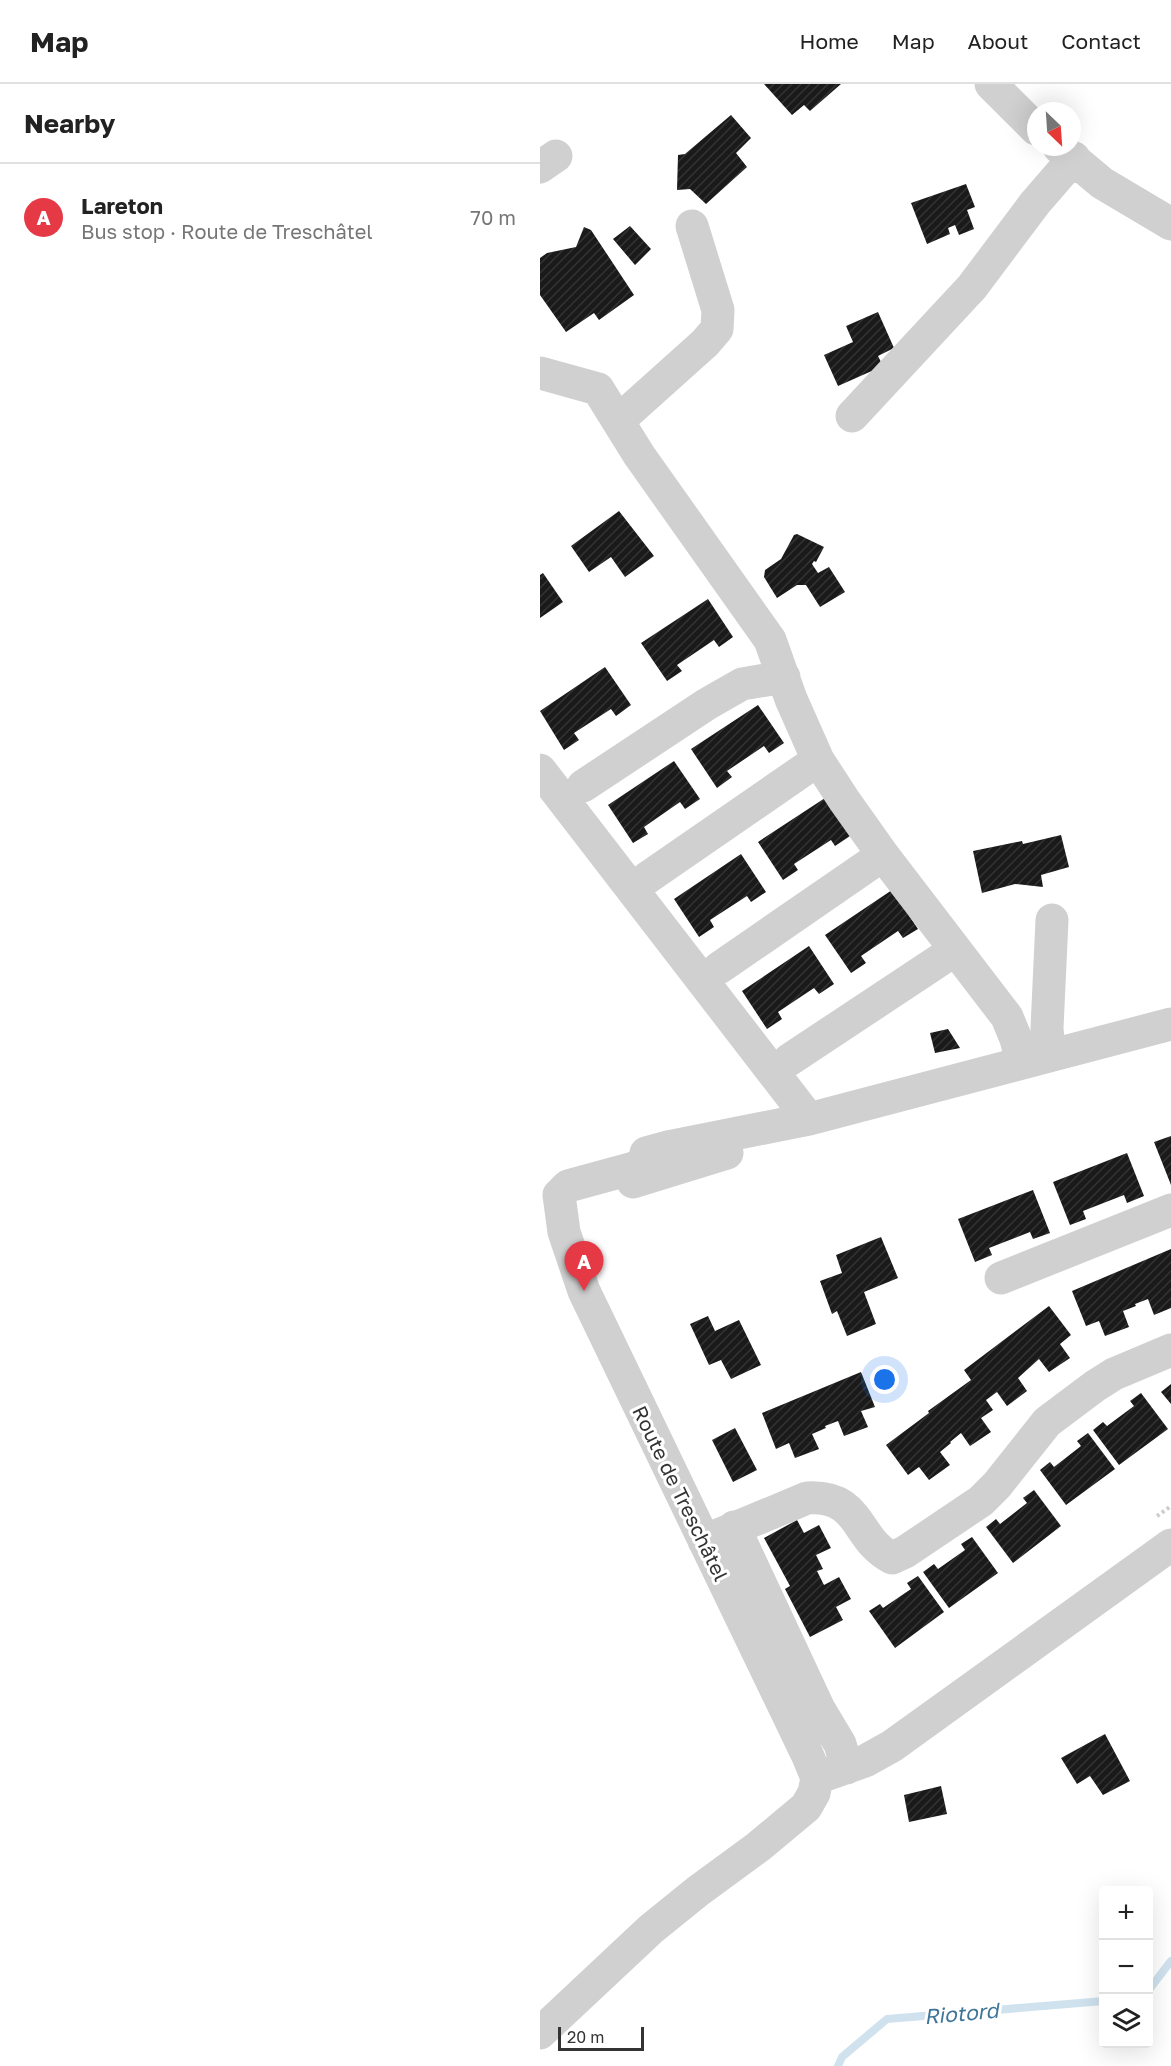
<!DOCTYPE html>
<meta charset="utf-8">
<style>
body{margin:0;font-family:"Golos Text",sans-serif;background:#f2f2f2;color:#222}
.controls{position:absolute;right:18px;bottom:18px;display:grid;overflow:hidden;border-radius:6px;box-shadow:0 6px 24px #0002}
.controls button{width:54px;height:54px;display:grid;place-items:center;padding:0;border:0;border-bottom:2px solid #e0e0e0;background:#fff;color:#222;font:30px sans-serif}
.compass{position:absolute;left:487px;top:18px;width:54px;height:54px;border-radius:50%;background:#fff;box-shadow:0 6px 24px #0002;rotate:155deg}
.scale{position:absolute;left:18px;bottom:15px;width:86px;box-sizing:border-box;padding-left:6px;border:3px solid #333;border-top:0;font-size:16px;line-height:21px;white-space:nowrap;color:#333;-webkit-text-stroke:4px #fff;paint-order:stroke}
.you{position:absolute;left:345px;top:1296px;width:21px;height:21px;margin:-15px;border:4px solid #fff;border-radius:50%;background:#1a73e8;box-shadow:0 0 0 9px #1a73e833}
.badge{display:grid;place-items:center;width:39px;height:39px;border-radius:50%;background:#e63946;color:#fff;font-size:20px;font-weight:700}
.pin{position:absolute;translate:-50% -50px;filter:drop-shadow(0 2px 3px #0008)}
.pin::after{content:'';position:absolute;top:32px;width:21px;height:18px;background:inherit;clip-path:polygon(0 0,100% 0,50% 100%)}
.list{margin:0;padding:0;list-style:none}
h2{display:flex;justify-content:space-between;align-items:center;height:78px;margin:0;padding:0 24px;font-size:26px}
h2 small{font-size:20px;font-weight:400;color:#767676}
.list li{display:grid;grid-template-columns:39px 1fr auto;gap:18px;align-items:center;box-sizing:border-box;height:108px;padding:0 24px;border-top:2px solid #e0e0e0}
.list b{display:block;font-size:22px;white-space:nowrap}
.list p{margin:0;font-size:20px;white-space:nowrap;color:#767676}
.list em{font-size:20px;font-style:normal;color:#767676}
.icon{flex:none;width:33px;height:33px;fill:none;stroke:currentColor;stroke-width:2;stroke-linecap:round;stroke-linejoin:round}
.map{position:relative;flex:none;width:631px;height:1982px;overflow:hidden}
header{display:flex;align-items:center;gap:36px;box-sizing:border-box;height:84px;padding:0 30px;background:#fff;border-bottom:2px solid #e0e0e0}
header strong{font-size:28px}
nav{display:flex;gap:33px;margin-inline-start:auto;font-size:21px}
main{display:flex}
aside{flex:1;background:#fff}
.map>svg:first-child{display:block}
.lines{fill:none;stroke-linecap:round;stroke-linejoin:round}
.stream{stroke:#cfe2ee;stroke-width:8}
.building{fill:url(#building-hatch)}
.path{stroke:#cdcdcd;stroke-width:4;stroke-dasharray:3 3;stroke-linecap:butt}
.minor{stroke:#d0d0d0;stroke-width:33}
.labels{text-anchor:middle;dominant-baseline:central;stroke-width:6;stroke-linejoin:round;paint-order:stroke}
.street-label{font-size:20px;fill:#333;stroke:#fff}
.water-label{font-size:21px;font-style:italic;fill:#3f7597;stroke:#fff}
</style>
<header>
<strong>Map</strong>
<nav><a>Home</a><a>Map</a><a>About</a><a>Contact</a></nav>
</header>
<main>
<aside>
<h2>Nearby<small></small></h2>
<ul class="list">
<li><span class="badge">A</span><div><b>Lareton</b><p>Bus stop · Route de Treschâtel</p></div><em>70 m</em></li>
</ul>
</aside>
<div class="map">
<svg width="631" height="1982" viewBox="0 0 631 1982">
<defs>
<pattern id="building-hatch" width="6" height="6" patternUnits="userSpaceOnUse" patternTransform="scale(1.5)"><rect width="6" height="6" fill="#1a1a1a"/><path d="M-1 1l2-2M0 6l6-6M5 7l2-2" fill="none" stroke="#333"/></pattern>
</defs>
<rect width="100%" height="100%" fill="#fff"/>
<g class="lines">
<path class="stream" d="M608,1907L631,1877
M298,1982L302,1973L347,1935L564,1917"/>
</g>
<path class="building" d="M224,0H301L270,27L264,21L252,31Z
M191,31L211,54L196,69L207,83L166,120L150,105L137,106L138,71L145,70Z
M426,100L435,123L427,126L434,145L419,151L415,141L408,144L410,150L387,160L371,119Z
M90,142L111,165L95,181L73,155Z
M44,143L51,146L94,211L59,236L54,229L26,248L0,211V174L7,169L36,163Z
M338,228L354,264L338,272L343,282L298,302L284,271L313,258L306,242Z
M79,427L114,472L85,493L71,473L49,488L31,462Z
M257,450L284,463L276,478L274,477L272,480L278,489L289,483L305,508L280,523L266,501H257L237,514L224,493L225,486L241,475L254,451Z
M3,489L23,518L0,534V491Z
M168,515L193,553L179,563L174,556L137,581L142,587L127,597L101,559Z
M65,583L91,621L76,632L71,625L34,649L39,656L24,666L0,627Z
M218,621L244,659L229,669L224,662L187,687L192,693L177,704L151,665Z
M134,677L160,715L145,725L140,718L104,743L108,750L93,759L68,721Z
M285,714L310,752L295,762L291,756L254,780L258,786L243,796L218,758Z
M521,751L529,783L501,791L503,803L475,800L442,809L433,767L482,757L483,760Z
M201,770L226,808L211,818L207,812L170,836L174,843L159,853L134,815Z
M352,806L378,845L363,854L358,847L321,872L326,879L311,889L285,851Z
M269,862L294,900L279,910L274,904L238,928L242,935L227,945L202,907Z
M408,945L420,964L395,969L390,949Z
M631,1052V1101L614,1058Z
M587,1069L604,1112L587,1119L584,1111L543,1127L546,1135L530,1141L513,1098Z
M493,1106L510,1149L493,1155L490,1148L449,1164L452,1171L435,1178L418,1135Z
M341,1153L358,1194L324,1208L336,1240L307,1252L297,1227L292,1230L280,1197L302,1189L296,1171Z
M631,1165V1224L614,1231L608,1215L595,1220L596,1222L583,1227L589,1243L565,1252L559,1237L546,1242L532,1207Z
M509,1222L531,1251L520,1260L530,1274L509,1288L499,1275L478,1294L487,1307L467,1322L457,1308L446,1316L453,1326L441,1334L451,1348L430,1362L421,1349L410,1358L411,1359L400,1368L410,1381L389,1396L379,1383L368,1391L346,1361L389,1329L388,1327L431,1296L424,1286Z
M168,1232L175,1247L199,1236L221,1281L191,1295L181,1276L169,1281L150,1240Z
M321,1288L335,1323L321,1327L328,1343L304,1352L298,1337L285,1342L286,1344L272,1350L279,1365L255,1374L249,1359L236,1365L222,1329Z
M631,1300V1320L621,1308Z
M601,1309L628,1345L579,1381L553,1346L563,1338L567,1342L594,1322L590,1317Z
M195,1344L217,1386L193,1398L172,1356Z
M548,1349L575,1385L526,1421L500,1386L510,1378L514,1383L541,1362L537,1357Z
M494,1406L521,1442L473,1479L446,1443L456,1435L460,1440L487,1419L483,1414Z
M257,1436L264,1449L279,1441L291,1464L276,1471L283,1485L277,1487L284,1501L299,1493L311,1515L296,1523L303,1536L270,1553L245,1505L250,1502L224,1454Z
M432,1453L458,1489L409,1524L383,1488L394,1480L398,1485L425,1466L421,1460Z
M378,1492L404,1528L355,1564L329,1527L340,1520L343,1524L371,1505L367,1499Z
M565,1650L590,1697L563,1711L550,1692L537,1700L521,1674Z
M401,1702L407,1730L369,1738L364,1711Z"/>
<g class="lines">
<path class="path" d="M617,1432L631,1422"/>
<path class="minor" d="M451,0L496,45
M519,63L562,99L631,140
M0,83L16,72
M0,289L58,305L99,371L230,556L251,615L278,676L304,716L343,771L467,933L476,955L482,978
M312,332L432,203L495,119L534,74
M78,337L165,259L177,245L178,226L152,142
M0,686L269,1035
M43,702L167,620L202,600L244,593
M107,794L278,676
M179,884L343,771
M509,971L507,944L512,836
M249,976L415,866
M106,1069L128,1063L269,1035L631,940
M93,1098L187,1069
M461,1194L631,1126
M194,1443L279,1625L300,1660L307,1684
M164,1457L267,1414C323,1411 314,1455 352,1474L365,1468L441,1417L457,1401L507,1338L555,1302L574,1290L631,1266
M277,1694L325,1677L352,1662L631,1461
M0,1949L111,1845L158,1807L218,1763L266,1723L274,1709L277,1694L267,1670L44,1207L24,1148L19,1111L28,1102L94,1084L128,1063"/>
</g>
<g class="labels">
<g class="street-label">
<text transform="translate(141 1409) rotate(64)">Route de Treschâtel</text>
</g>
<g class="water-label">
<text transform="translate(421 1929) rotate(-5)">Riotord</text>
</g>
</g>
</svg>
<div class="controls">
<button>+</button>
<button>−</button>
<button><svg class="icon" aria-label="layers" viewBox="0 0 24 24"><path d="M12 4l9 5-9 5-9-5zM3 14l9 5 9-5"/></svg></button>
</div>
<svg class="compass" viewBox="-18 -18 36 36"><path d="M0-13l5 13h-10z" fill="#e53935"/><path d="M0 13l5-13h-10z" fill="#767676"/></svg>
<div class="scale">20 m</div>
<div class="you"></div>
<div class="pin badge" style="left:44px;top:1207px">A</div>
</div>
</main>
